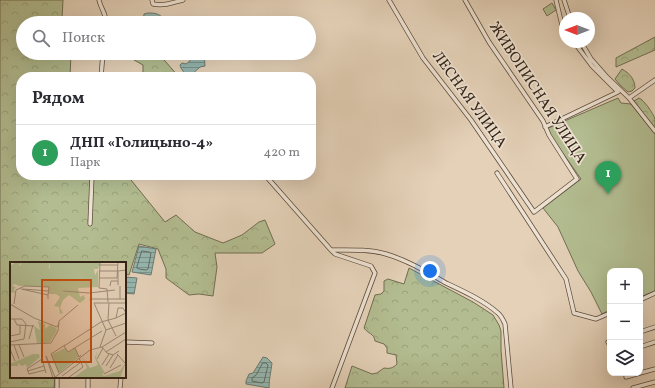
<!DOCTYPE html>
<html lang="ru">
<meta charset="utf-8">
<style>
body{margin:0;font-family:Vollkorn,serif;background:#f7f7f7;color:#2b2b33}
.controls{position:absolute;right:12px;bottom:12px;display:grid;overflow:hidden;border-radius:8px;box-shadow:0 4px 16px #0002}
.controls button{width:36px;height:36px;display:grid;place-items:center;padding:0;border:0;border-bottom:1px solid #e1e1e2;background:#fff;color:#2b2b33;font:20px sans-serif}
.compass{position:absolute;left:559px;top:12px;width:36px;height:36px;border-radius:50%;background:#fff;box-shadow:0 4px 16px #0002;rotate:270deg}
.you{position:absolute;left:430px;top:271px;width:14px;height:14px;margin:-10px;border:3px solid #fff;border-radius:50%;background:#1a73e8;box-shadow:0 0 0 6px #1a73e833}
.badge{display:grid;place-items:center;width:26px;height:26px;border-radius:50%;background:#8f2418;color:#fff;font-size:13px;font-weight:700}
.pin{position:absolute;translate:-50% -33px;filter:drop-shadow(0 1px 2px #0008)}
.pin::after{content:'';position:absolute;top:21px;width:14px;height:12px;background:inherit;clip-path:polygon(0 0,100% 0,50% 100%)}
.list{margin:0;padding:0;list-style:none}
h2{display:flex;justify-content:space-between;align-items:center;height:52px;margin:0;padding:0 16px;font-size:17px}
h2 small{font-size:13px;font-weight:400;color:#7c7c81}
.list li{display:grid;grid-template-columns:26px 1fr auto;gap:12px;align-items:center;box-sizing:border-box;height:56px;padding:0 16px;border-top:1px solid #e1e1e2}
.list b{display:block;font-size:15px;white-space:nowrap}
.list p{margin:0;font-size:13px;white-space:nowrap;color:#7c7c81}
.list em{font-size:13px;font-style:normal;color:#7c7c81}
.icon{flex:none;width:22px;height:22px;fill:none;stroke:currentColor;stroke-width:2;stroke-linecap:round;stroke-linejoin:round}
.map{position:relative;flex:none;width:655px;height:388px;overflow:hidden}
.search{position:absolute;background:#fff;box-shadow:0 4px 16px #0002;left:16px;top:16px;width:300px;height:44px;display:flex;align-items:center;gap:10px;box-sizing:border-box;padding:0 14px;border-radius:22px;color:#7c7c81;font-size:15px}
.panel{position:absolute;background:#fff;box-shadow:0 4px 16px #0002;left:16px;top:72px;width:300px;height:108px;border-radius:16px}
.map>svg:first-child{display:block}
.forest{fill:url(#forest-crowns);stroke:#726e52}
.garden{fill:#b2bc90;stroke:#726e52}
.water{fill:url(#water-rules);stroke:#6d7b72}
.lines{fill:none;stroke-linecap:round;stroke-linejoin:round}
.shore{stroke:#636c62;stroke-width:1}
.street-casing{stroke:#5e4d3e;stroke-width:5}
.street{stroke:#ede1d1;stroke-width:3.5}
.labels{text-anchor:middle;dominant-baseline:central;stroke-width:3.5;stroke-linejoin:round;paint-order:stroke}
.street-label{font-size:15px;fill:#312115;stroke:#ede1d1}
.inset-road{fill:none;stroke:#9c8b77;stroke-width:1}
.view{fill:#c34e0e;fill-opacity:0.15;stroke:#c34e0e;stroke-width:2}
.inset-edge{fill:none;stroke:#312115;stroke-width:2}
</style>
<div class="map">
<svg width="655" height="388" viewBox="0 0 655 388">
<defs>
<pattern id="forest-crowns" width="20" height="18" patternUnits="userSpaceOnUse"><rect width="20" height="18" fill="#b2bc90"/><path d="M2 6a3 3 0 1 1 6 0M12 15a3 3 0 1 1 6 0" fill="none" stroke="#9aa17b"/></pattern>
<pattern id="water-rules" width="6" height="5" patternUnits="userSpaceOnUse"><rect width="6" height="5" fill="#95b7b0"/><path d="M0 2.5h6" fill="none" stroke="#7a948e"/></pattern>
</defs>
<rect width="100%" height="100%" fill="#e4d1b8"/>
<filter id="stains"><feTurbulence type="fractalNoise" baseFrequency=".005" numOctaves="4"/><feColorMatrix values="0 0 0 0 .2 0 0 0 0 .09 0 0 0 0 .02 0 0 0 .5 -.17"/></filter>
<radialGradient id="worn" r=".72"><stop offset=".6" stop-color="#630" stop-opacity="0"/><stop offset="1" stop-color="#630" stop-opacity=".3"/></radialGradient>
<path class="forest" d="M0,0H63L62,19L72,20V23H23V53H71L70,77H21V175H127L165,222L176,215L195,232L223,243L242,235L259,222L265,220L275,244L262,253H215L217,267L213,296L199,294L189,295L166,278V269L158,249L139,244L129,275L125,274V263H11V377H55L54,388H0Z
M655,37V50L616,67V58Z
M122,53H158L179,77H143V65Z
M622,69C629,73 635,79 635,88L632,91L628,92L620,85L615,79Z
M639,98C644,100 653,113 655,119C655,121 655,126 655,128L634,103V101Z
M409,268L473,302L493,315L499,325L501,331V350L504,388H345L352,366L372,374L377,373L384,368C390,369 393,368 397,364L396,355L387,353V348L384,344L375,341C374,333 368,334 364,328L375,295L381,294L384,291V281L388,279L404,284Z"/>
<path class="garden" d="M552,3L556,10L547,16L543,9Z
M618,98L621,103L631,104L655,134V291L640,297V271H610V310L602,314L591,292L578,271L558,227L543,208L581,179L546,129Z"/>
<path class="water" d="M148,13C154,13 158,13 163,18L162,23H143L144,14Z
M195,53H204L205,66L200,67L190,76C185,74 181,70 180,65L182,63L186,64L190,61V55Z
M139,246L156,249L151,275L132,272Z
M125,277L137,278L134,294L125,293Z
M263,357L267,358L272,363C271,372 269,379 269,388L246,384V381L249,374L253,373Z"/>
<g class="lines">
<path class="shore" d="M142,251L149,252L151,253L148,269L146,270L139,269L137,268Z
M263,363H266L268,365L264,382L262,383L252,381V378L256,375Z"/>
<g class="street-casing">
<path id="street" d="M99,0C101,10 106,12 106,23
M152,0L153,4C164,6 172,3 183,0
M389,0L423,58L471,120L534,212L577,179L549,135L543,121L489,42L465,0
M556,0L562,25L565,30
M564,0L570,18
M581,42L591,59L606,76L629,98L655,131
M101,77L103,53
M629,98L655,80
M545,127L618,92L592,66L574,42
M497,173L566,279L574,313L596,319L610,313
M265,175L331,250C349,250 368,249 386,254C407,260 427,272 446,283C463,291 485,301 499,314C502,317 503,320 505,324L511,388
M90,224L92,175
M331,250L335,254L371,266L375,273L332,388
M640,300L655,293
M640,332L655,327
M610,341L608,342L610,346
M125,342L152,343
M640,347L655,342
M626,377L655,369
M57,388V377
M88,388V377
M120,388L121,377
M633,388L655,382"/>
</g>
<use href="#street" class="street"/>
</g>
<g class="labels">
<g class="street-label">
<text transform="translate(537 93) rotate(57)">ЖИВОПИСНАЯ УЛИЦА</text>
<text transform="translate(469 100) rotate(54)">ЛЕСНАЯ УЛИЦА</text>
</g>
</g>
<g transform="translate(10 262)">
<rect width="116" height="116" fill="#e4d1b8"/>
<path d="M6,0H12L9,3L19,6L21,3L31,14L40,6L39,0H90L88,7H84L85,13L88,8V25L68,26L70,35L74,33L75,37L70,41L59,33L53,38L50,46L53,51L50,52L49,45L44,44L50,35L46,32H38L39,25L9,24L5,22L2,23L6,26L4,27L5,31L0,30V4ZM28,59L35,62V67L40,63L46,66L47,69L40,80L27,82L24,64L30,68ZM87,89L86,96L95,111L92,112L94,114L110,109L116,100L110,116H63L77,106L72,95L80,106L88,103L85,96ZM23,92H29L30,95L17,106L16,102L12,104L8,101V104H0V102Z" fill="#b2bc90"/>
<path d="M12,0H39V10L28,17L21,4L19,6L21,11L18,14L15,9H8ZM55,86L58,90L65,86L69,95L49,111L41,93Z" fill="#b2bc90"/>
<path class="inset-road" d="M90,0L89,26L97,27L98,40M89,3H108M89,9H107M89,16H107L108,0M108,23V9L116,8M100,24L101,19H108M11,27L38,33V37M13,27L38,29M53,29L79,31L105,28M110,37V24M81,41L80,37H116M99,41L98,58L106,74M0,42L24,56L47,65L49,61M4,42L6,28L15,24L39,25L38,33M0,57H12L16,62L14,77L0,80M4,57L7,63L24,64M96,68L84,41H116M92,69L58,90L54,84L91,60L106,56L116,51L113,46H108L106,56M0,74L10,72V63M19,77L23,63M0,83L41,81L48,69L49,59L68,43M4,83L9,97M9,83L14,95M90,85L96,68L116,61M92,85L116,70M65,86L69,95L71,93M0,87L5,99M96,90L116,77M107,92L115,101M87,97L93,86M92,103L99,92M96,104L103,93M100,106L108,93M35,108L19,112L17,107L32,97L36,111M18,109L34,104M49,111L41,92L55,83M94,112L111,103M52,114L71,100M43,116L36,94L45,115M44,116L80,88L92,85L97,91L103,93L109,89M58,116L73,105L69,96"/>
<path class="view" d="M32,18H81V100H32Z"/>
<rect width="116" height="116" class="inset-edge"/>
</g>
<rect width="100%" height="100%" filter="url(#stains)"/>
<rect width="100%" height="100%" fill="url(#worn)"/>
</svg>
<div class="controls">
<button>+</button>
<button>−</button>
<button><svg class="icon" aria-label="layers" viewBox="0 0 24 24"><path d="M12 4l9 5-9 5-9-5zM3 14l9 5 9-5"/></svg></button>
</div>
<svg class="compass" viewBox="-18 -18 36 36"><path d="M0-13l5 13h-10z" fill="#e53935"/><path d="M0 13l5-13h-10z" fill="#7c7c81"/></svg>
<div class="you"></div>
<div class="pin badge" style="left:608px;top:194px;background:#2e9e5b">1</div>
<div class="search"><svg class="icon" aria-label="search" viewBox="0 0 24 24"><circle cx="10" cy="10" r="6"/><path d="M15 15l6 6"/></svg>Поиск</div>
<section class="panel">
<h2>Рядом<small></small></h2>
<ul class="list">
<li><span class="badge" style="background:#2e9e5b">1</span><div><b>ДНП «Голицыно-4»</b><p>Парк</p></div><em>420 m</em></li>
</ul>
</section>
</div>
